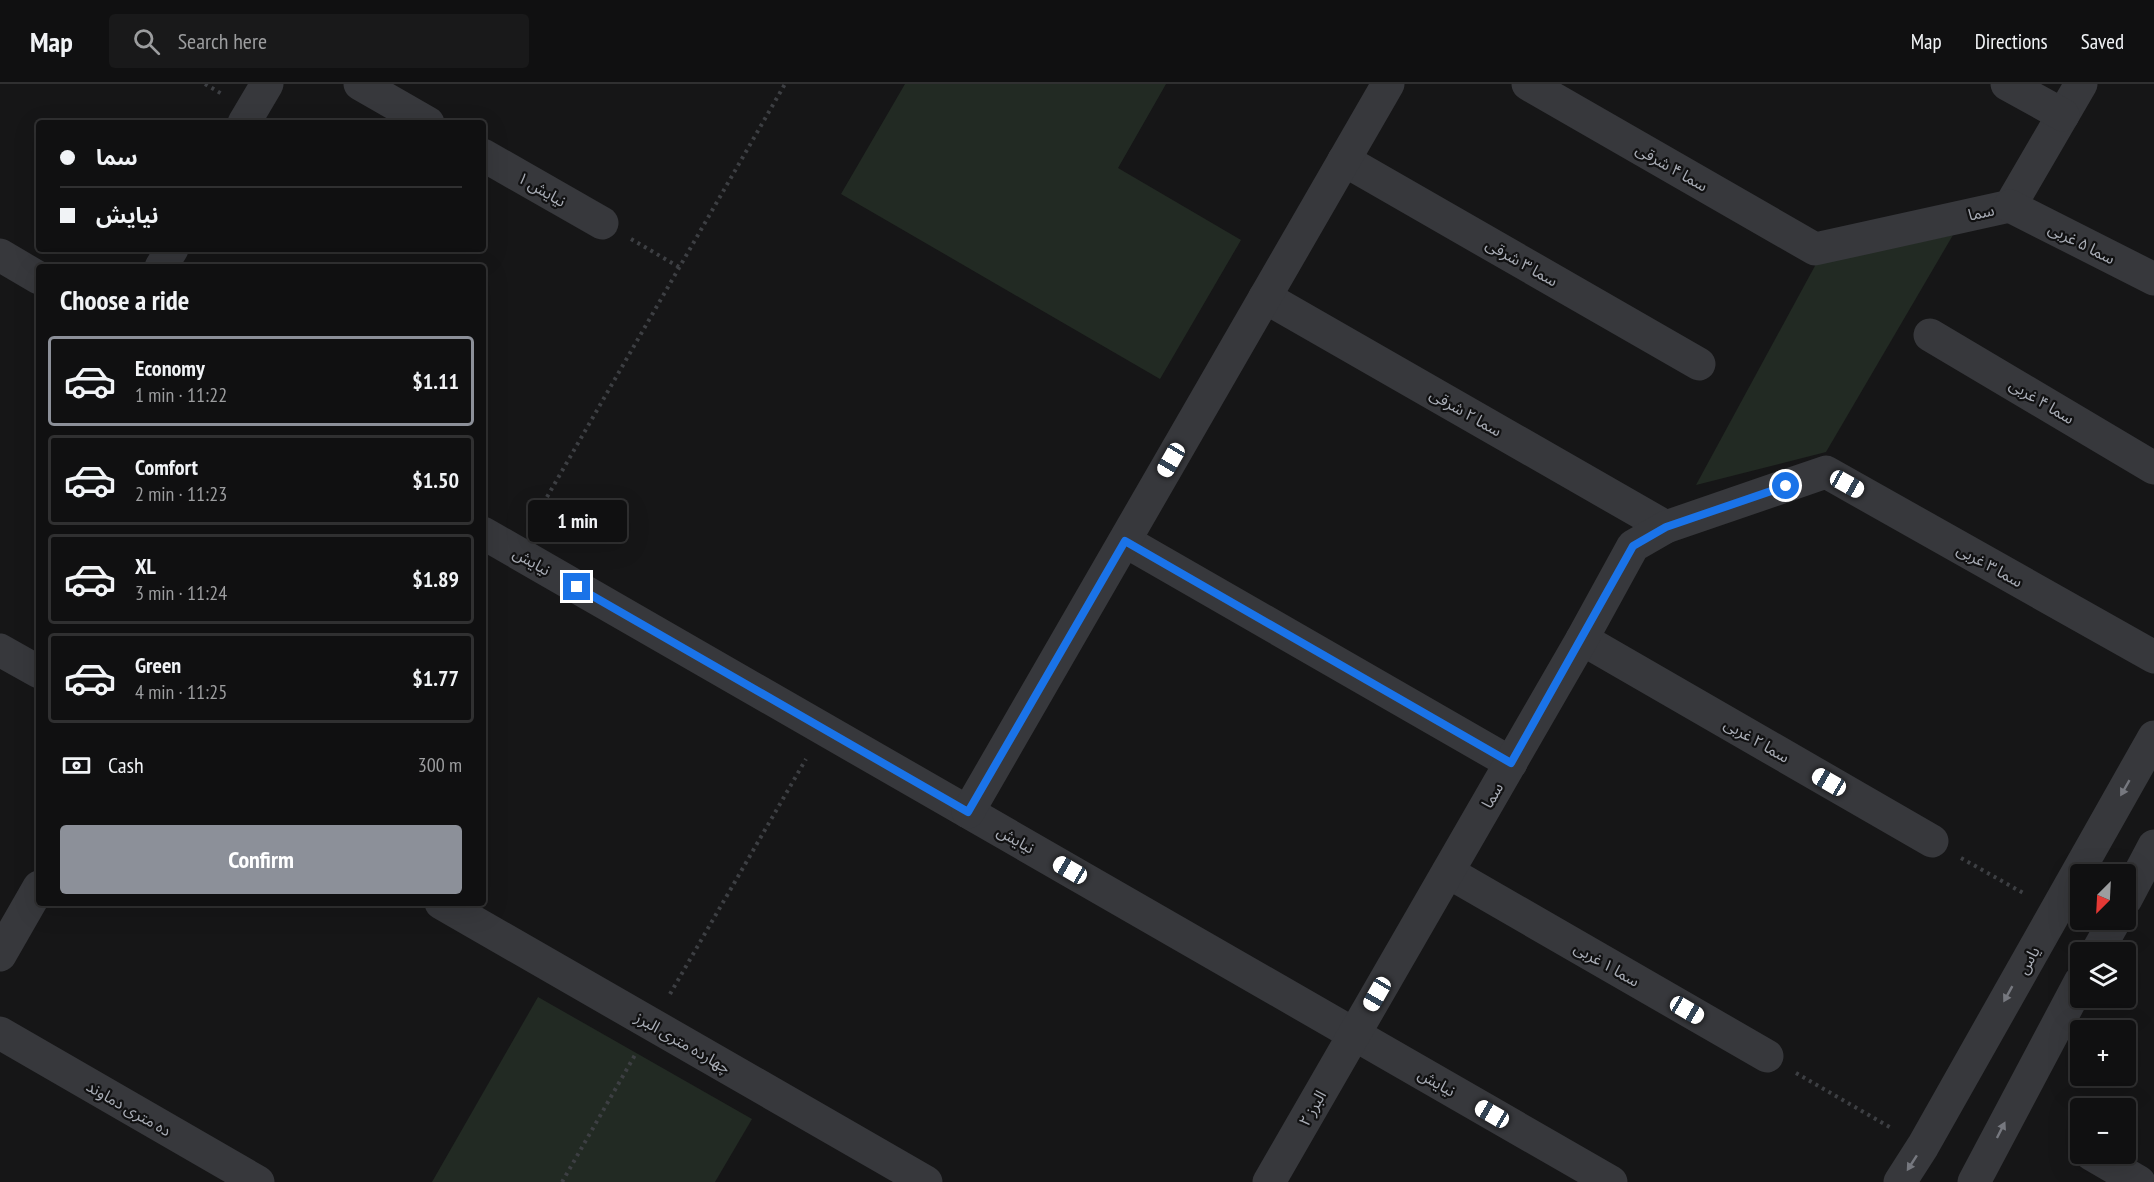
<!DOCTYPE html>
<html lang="en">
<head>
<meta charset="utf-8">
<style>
	body { margin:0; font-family:"PT Sans Narrow","Noto Sans Arabic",sans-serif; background:#19191a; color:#f1f3f6; height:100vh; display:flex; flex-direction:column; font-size:22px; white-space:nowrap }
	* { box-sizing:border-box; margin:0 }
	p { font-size:20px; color:#9c9d9f }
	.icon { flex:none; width:33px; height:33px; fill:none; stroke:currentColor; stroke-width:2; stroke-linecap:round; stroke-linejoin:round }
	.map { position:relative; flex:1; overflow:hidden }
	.details { position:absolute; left:36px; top:180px; width:450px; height:642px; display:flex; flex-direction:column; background:#101011; border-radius:6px; box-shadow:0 6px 24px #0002,0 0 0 2px #303031 }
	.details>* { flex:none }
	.banner { position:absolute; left:36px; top:36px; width:450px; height:132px; border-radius:6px; box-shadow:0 6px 24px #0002,0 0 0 2px #303031; display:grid; align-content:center; height:132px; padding:0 24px; background:#101011 }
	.needle { width:39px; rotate:204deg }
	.fabs { position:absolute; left:2070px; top:780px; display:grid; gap:12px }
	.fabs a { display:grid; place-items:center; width:66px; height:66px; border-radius:6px; background:#101011; box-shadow:0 6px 24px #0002,0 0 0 2px #303031; font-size:30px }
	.end { position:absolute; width:27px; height:27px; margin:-14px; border:8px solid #1a73e8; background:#fff; box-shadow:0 0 0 3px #fff }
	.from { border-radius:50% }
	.bubble { position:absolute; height:42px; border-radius:6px; background:#101011; box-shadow:0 6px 24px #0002,0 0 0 2px #303031; font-size:20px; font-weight:800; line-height:42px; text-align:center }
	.car { position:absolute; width:18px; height:36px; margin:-18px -9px; border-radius:8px; box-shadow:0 0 4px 2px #0007; background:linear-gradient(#fff 24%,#345 0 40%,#fff 0 76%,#345 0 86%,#fff 0) }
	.banner b { display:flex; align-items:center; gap:21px; height:57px; font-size:22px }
	.banner b+b { border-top:2px solid #303031 }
	.banner i { width:15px; height:15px; background:#f1f3f6 }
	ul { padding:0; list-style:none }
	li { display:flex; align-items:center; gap:18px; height:90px; margin:0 12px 9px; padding:0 12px; border:3px solid #303031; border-radius:6px }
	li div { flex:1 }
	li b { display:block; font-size:22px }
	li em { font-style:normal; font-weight:800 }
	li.current { border-color:#8c9099 }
	li>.icon { width:54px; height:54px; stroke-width:1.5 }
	h2 { padding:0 24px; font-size:27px; line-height:72px }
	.pay { display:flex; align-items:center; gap:15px; height:66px; padding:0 24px; font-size:22px }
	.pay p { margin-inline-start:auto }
	.button { display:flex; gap:12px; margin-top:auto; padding:12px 24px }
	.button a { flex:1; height:69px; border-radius:6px; background:#8c9099; color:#fff; font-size:24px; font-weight:800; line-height:69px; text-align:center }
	header { display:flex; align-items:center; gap:36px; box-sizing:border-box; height:84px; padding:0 30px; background:#101011; border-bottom:2px solid #303031 }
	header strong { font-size:28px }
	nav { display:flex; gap:33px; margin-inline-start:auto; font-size:21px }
	.search { width:420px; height:54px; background:#19191a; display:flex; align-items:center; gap:15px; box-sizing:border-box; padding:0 21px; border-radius:6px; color:#9c9d9f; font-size:22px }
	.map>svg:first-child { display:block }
</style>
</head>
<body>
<header>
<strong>Map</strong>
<div class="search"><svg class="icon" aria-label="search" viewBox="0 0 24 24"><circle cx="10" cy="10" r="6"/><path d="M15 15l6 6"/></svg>Search here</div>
<nav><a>Map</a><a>Directions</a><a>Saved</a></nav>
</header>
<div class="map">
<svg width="2154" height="1098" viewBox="0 0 2154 1098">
	<rect width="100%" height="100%" fill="#161617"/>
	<g fill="#222a23">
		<path d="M 905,0 L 1166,0 L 1118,84 L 1241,156 L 1160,295 L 841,110 Z"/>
		<path d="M 1953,151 L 1826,368 L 1696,401 L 1816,180 Z"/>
		<path d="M 538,913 L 752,1035 L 715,1098 L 432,1098 Z"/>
	</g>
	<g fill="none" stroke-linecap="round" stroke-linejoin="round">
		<g stroke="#3d3f43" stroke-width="4" stroke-dasharray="3 4.5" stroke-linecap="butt">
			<path d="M 205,0 L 222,10"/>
			<path d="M 631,155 L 679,183"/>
			<path d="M 532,439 L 785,0"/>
			<path d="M 1961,774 L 2025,810"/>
			<path d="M 670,910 L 806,675"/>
			<path d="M 1796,989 L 1893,1045"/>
			<path d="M 562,1098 L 635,971"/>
		</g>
		<g stroke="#37383c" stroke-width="33">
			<path d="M 360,0 L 428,39"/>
			<path d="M 1528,0 L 1815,165 L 2010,122 L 2081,0"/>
			<path d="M 2007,0 L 2063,31"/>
			<path d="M 244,39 L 267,0"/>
			<path d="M 483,71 L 602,139"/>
			<path d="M 1344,76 L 1699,280"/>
			<path d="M 2010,122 L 2154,195"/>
			<path d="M 0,171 L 39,194"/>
			<path d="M 161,183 L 172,165"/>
			<path d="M 1265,213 L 1666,443"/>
			<path d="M 1930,251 L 2154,384"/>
			<path d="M 483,449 L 1611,1098"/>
			<path d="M 1125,457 L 1511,679"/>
			<path d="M 1582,555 L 1932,757"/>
			<path d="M 0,566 L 39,588"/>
			<path d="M 968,728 L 1388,0"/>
			<path d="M 1448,788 L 1767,972"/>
			<path d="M 2126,815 L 2154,762"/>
			<path d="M 441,819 L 926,1098"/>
			<path d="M 2097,868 L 2115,836"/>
			<path d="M 0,871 L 39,803"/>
			<path d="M 0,949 L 258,1098"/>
			<path d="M 2091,1070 L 2139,1098"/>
			<path d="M 1269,1098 L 1582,555 L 1633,462 L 1666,443 L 1826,388 L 2154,573"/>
			<path d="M 1900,1098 L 1923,1062 L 2154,653"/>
			<path d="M 1974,1098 L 2080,898"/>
		</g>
	</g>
	<defs><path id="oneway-solid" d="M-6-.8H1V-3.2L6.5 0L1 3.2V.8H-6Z" transform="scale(1.5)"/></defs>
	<g fill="#76787f">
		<use href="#oneway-solid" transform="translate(2125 704) rotate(120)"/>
		<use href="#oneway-solid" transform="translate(2008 910) rotate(119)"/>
		<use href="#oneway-solid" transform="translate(2001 1046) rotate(-63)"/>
		<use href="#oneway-solid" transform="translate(1912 1079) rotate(123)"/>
	</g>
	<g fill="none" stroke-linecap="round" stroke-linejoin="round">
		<path stroke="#1a73e8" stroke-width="8" d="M 577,503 L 968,728 L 1125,457 L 1511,679 L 1633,462 L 1666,443 L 1786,402"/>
	</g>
	<g text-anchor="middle" stroke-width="4.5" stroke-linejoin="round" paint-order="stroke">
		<g font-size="16" fill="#a9adb6" stroke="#111112">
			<text transform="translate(1672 83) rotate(30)" y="6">سما ۴ شرقی</text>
			<text transform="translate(542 105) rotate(30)" y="6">نیایش ۱</text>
			<text transform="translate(1981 128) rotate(-13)" y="6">سما</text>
			<text transform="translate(2082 159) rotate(27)" y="6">سما ۵ غربی</text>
			<text transform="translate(1522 178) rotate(30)" y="6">سما ۳ شرقی</text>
			<text transform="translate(2042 317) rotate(31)" y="6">سما ۴ غربی</text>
			<text transform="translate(1466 328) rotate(30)" y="6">سما ۲ شرقی</text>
			<text transform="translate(532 477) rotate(30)" y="6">نیایش</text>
			<text transform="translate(1990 481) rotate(29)" y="6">سما ۳ غربی</text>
			<text transform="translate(1757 656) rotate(30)" y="6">سما ۲ غربی</text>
			<text transform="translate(1492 711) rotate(-60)" y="6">سما</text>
			<text transform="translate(1016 755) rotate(30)" y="6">نیایش</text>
			<text transform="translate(2028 876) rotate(-61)" y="6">یاس</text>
			<text transform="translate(1607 880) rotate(30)" y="6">سما ۱ غربی</text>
			<text transform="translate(683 958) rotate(30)" y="6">چهارده متری البرز</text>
			<text transform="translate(1437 998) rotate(30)" y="6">نیایش</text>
			<text transform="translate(129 1024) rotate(30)" y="6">ده متری دماوند</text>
			<text transform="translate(1312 1024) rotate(-60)" y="6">البرز ۲</text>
		</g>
	</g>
</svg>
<div class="fabs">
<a><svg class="needle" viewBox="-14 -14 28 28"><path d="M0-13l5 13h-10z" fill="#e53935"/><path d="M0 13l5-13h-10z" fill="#9c9d9f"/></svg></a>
<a><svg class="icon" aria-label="layers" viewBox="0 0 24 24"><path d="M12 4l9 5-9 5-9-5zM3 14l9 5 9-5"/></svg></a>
<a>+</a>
<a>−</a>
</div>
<i class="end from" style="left:1786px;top:402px"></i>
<i class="end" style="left:577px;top:503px"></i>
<div class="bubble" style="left:528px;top:416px;width:99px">1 min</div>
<i class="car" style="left:1171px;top:376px;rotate:210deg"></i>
<i class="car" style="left:1847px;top:400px;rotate:119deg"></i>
<i class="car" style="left:1829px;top:698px;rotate:300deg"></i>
<i class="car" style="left:1070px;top:786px;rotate:300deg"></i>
<i class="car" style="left:1377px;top:910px;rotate:210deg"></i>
<i class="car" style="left:1687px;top:926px;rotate:120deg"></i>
<i class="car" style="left:1492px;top:1030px;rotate:300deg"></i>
<div class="banner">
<b><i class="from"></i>سما</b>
<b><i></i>نیایش</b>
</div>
<section class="details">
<h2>Choose a ride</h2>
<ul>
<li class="current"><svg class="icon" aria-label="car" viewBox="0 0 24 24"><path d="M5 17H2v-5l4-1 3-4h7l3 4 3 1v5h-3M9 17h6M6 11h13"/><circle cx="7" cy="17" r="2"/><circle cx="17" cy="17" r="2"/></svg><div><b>Economy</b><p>1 min · 11:22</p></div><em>$1.11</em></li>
<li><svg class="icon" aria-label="car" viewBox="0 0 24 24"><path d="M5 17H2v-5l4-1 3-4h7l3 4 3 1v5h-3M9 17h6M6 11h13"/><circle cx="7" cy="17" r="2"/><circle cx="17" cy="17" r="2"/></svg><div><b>Comfort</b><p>2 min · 11:23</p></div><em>$1.50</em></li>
<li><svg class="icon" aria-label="car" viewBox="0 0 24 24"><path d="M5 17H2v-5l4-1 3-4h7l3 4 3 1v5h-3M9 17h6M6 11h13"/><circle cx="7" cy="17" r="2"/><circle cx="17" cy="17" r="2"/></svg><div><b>XL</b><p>3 min · 11:24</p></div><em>$1.89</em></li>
<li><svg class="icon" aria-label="car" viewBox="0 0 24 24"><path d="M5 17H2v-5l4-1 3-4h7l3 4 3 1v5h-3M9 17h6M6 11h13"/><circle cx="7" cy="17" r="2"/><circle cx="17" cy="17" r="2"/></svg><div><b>Green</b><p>4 min · 11:25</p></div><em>$1.77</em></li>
</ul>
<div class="pay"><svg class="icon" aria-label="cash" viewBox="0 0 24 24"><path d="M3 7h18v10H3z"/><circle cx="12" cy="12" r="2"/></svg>Cash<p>300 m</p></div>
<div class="button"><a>Confirm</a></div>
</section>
</div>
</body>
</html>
